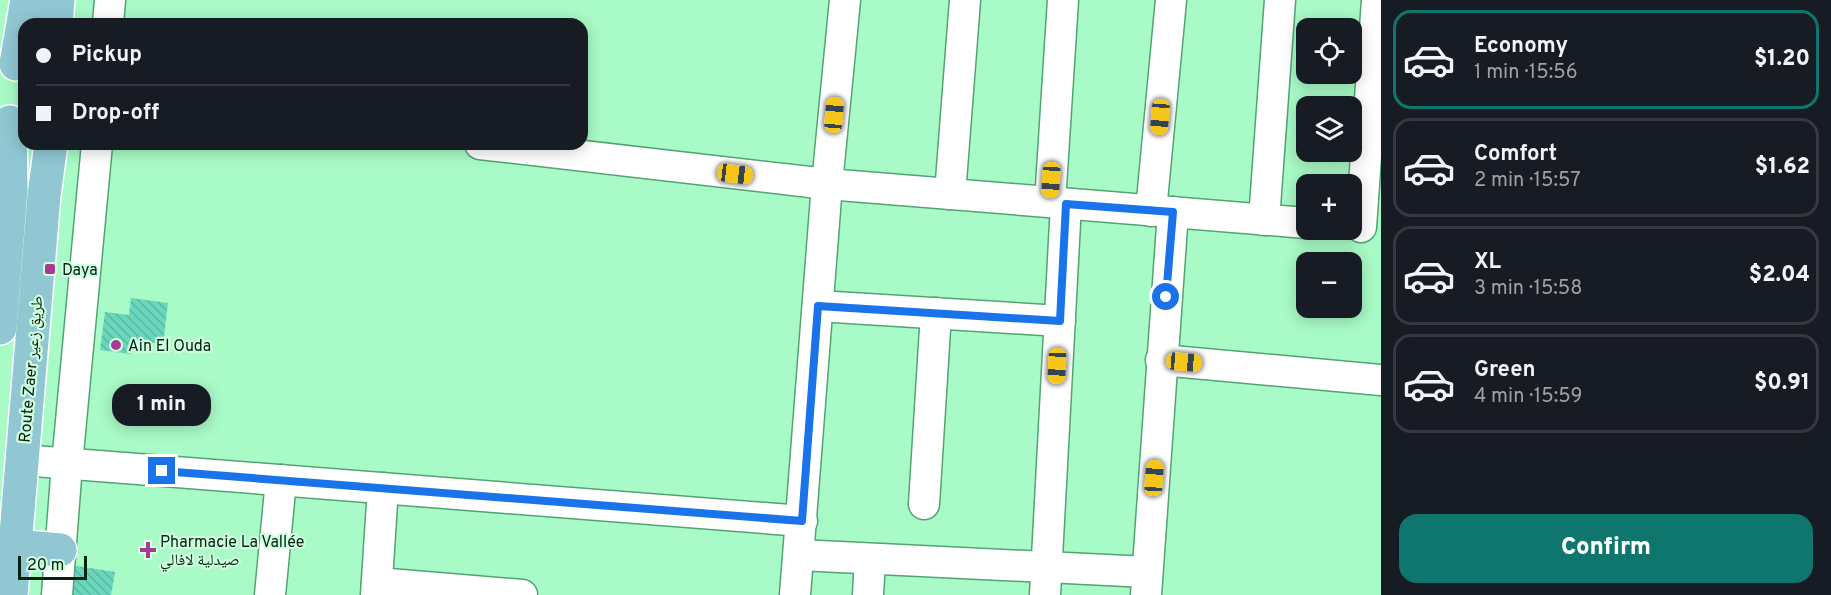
<!DOCTYPE html>
<html lang="en">
<head>
<meta charset="utf-8">
<style>
	body { margin:0; font-family:Overpass,"Noto Naskh Arabic",sans-serif; background:#242831; color:#f1f3f6; height:100vh; display:flex; flex-direction:column; font-size:22px; white-space:nowrap }
	* { box-sizing:border-box; margin:0 }
	p { font-size:20px; color:#9ea1a6 }
	.icon { flex:none; width:33px; height:33px; fill:none; stroke:currentColor; stroke-width:2; stroke-linecap:round; stroke-linejoin:round }
	.map { position:relative; flex:1; overflow:hidden }
	.panel { display:flex; flex-direction:column; background:#171b24; width:450px }
	.panel>* { flex:none }
	.hud { position:absolute; left:18px; top:18px; width:570px; height:132px; border-radius:18px; box-shadow:0 3px 15px #0003; display:grid; align-content:center; height:132px; padding:0 18px; background:#171b24 }
	.tools { position:absolute; left:1296px; top:18px; display:grid; gap:12px }
	.tools a { display:grid; place-items:center; width:66px; height:66px; border-radius:12px; background:#171b24; box-shadow:0 3px 15px #0003; font-size:30px }
	.scale { position:absolute; left:18px; bottom:15px; width:69px; box-sizing:border-box; padding-left:6px; border:3px solid #002210; border-top:0; font-size:16px; line-height:21px; white-space:nowrap; color:#002210; -webkit-text-stroke:4px #cfffdf; paint-order:stroke }
	.end { position:absolute; width:27px; height:27px; margin:-14px; border:8px solid #1a73e8; background:#fff; box-shadow:0 0 0 3px #fff }
	.from { border-radius:50% }
	.bubble { position:absolute; height:42px; border-radius:18px; background:#171b24; box-shadow:0 3px 15px #0003; font-size:20px; font-weight:800; line-height:42px; text-align:center }
	.car { position:absolute; width:18px; height:36px; margin:-18px -9px; border-radius:8px; box-shadow:0 0 4px 2px #0007; background:linear-gradient(#f5c518 24%,#345 0 40%,#f5c518 0 76%,#345 0 86%,#f5c518 0) }
	.hud b { display:flex; align-items:center; gap:21px; height:57px; font-size:22px }
	.hud b+b { border-top:2px solid #363941 }
	.hud i { width:15px; height:15px; background:#f1f3f6 }
	ul { padding:10px 0 0; list-style:none }
	li { display:flex; align-items:center; gap:18px; height:99px; margin:0 12px 9px; padding:0 6px; border:3px solid #363941; border-radius:18px }
	li div { flex:1 }
	li b { display:block; font-size:22px }
	li em { font-style:normal; font-weight:800 }
	li.selected { border-color:#0f766e }
	li>.icon { width:54px; height:54px; stroke-width:1.5 }
	.button { display:flex; gap:12px; margin-top:auto; padding:12px 18px }
	.button a { flex:1; height:69px; border-radius:18px; background:#0f766e; color:#fff; font-size:24px; font-weight:800; line-height:69px; text-align:center }
	main { display:flex; flex:1; min-height:0 }
	.map>svg:first-child { display:block }
</style>
</head>
<body>
<main>
<div class="map">
<svg width="1381" height="595" viewBox="0 0 1381 595">
	<defs>
		<pattern id="building-back-hatch" width="6" height="6" patternUnits="userSpaceOnUse" patternTransform="scale(1.5)"><rect width="6" height="6" fill="#6ad6bc"/><path d="M-1 5l2 2M0 0l6 6M5-1l2 2" fill="none" stroke="#5ab7a1"/></pattern>
	</defs>
	<rect width="100%" height="100%" fill="#a8fac6"/>
	<g fill="url(#building-back-hatch)">
		<path d="M 131,298 L 168,303 L 163,344 L 132,340 L 131,354 L 100,350 L 105,312 L 129,315 Z"/>
		<path d="M 64,564 L 115,572 L 111,595 L 60,595 Z"/>
	</g>
	<g fill="none" stroke-linecap="round" stroke-linejoin="round">
		<g stroke="#53a374" stroke-width="33">
			<g id="minor">
				<path d="M 108,24 L 110,0"/>
				<path d="M 480,144 L 827,184 L 1306,223"/>
				<path d="M 950,194 L 965,0"/>
				<path d="M 1050,202 L 1063,0"/>
				<path d="M 1151,211 L 1171,0"/>
				<path d="M 1264,220 L 1280,0"/>
				<path d="M 1361,227 L 1377,0"/>
				<path d="M 818,306 L 1060,321"/>
				<path d="M 1161,360 L 1381,380"/>
				<path d="M 22,460 L 802,521"/>
				<path d="M 924,504 L 936,313"/>
				<path d="M 799,555 L 1147,572"/>
				<path d="M 377,583 L 522,595"/>
				<path d="M 57,595 L 67,464 L 97,144"/>
				<path d="M 270,595 L 281,480"/>
				<path d="M 376,595 L 383,488"/>
				<path d="M 795,595 L 827,184 L 845,0"/>
				<path d="M 868,595 L 870,559"/>
				<path d="M 1045,595 L 1066,204"/>
				<path d="M 1146,595 L 1173,212"/>
			</g>
		</g>
		<g stroke="#fff" stroke-width="36">
			<g id="major">
				<path d="M 56,24 L 58,0"/>
				<path d="M 16,64 L 27,0"/>
				<path d="M 0,328 L 11,190 L 10,122"/>
				<path d="M 15,546 L 60,550"/>
				<path d="M 11,595 L 44,195 L 51,144"/>
			</g>
		</g>
		<use href="#minor" stroke="#fff" stroke-width="30"/>
		<use href="#major" stroke="#90c7d3" stroke-width="33"/>
	</g>
	<g fill="none" stroke-linecap="round" stroke-linejoin="round">
		<path stroke="#1a73e8" stroke-width="8" d="M 162,471 L 802,521 L 818,306 L 1060,321 L 1066,204 L 1173,212 L 1166,297"/>
	</g>
	<g fill="#a93995" stroke="#cfffdf" stroke-width="2">
		<rect x="44" y="263" width="12" height="12" rx="3"/>
		<circle cx="116" cy="345" r="6"/>
		<path d="M145 541h6v6h6v6h-6v6h-6v-6h-6v-6h6z"/>
	</g>
	<g text-anchor="middle" stroke-width="4.5" stroke-linejoin="round" paint-order="stroke">
		<g font-size="16" fill="#002210" stroke="#cfffdf" text-anchor="start">
			<text x="62" y="275">Daya</text>
			<text x="128" y="351">Ain El Ouda</text>
			<text x="160" y="547">Pharmacie La Vallée<tspan x="160" dy="18">صيدلية لافالي</tspan></text>
		</g>
		<g font-size="16" fill="#002210" stroke="#cfffdf">
			<text transform="translate(30 369) rotate(-85)" y="6">Route Zaer طريق زعير</text>
		</g>
	</g>
</svg>
<div class="tools">
<a><svg class="icon" aria-label="locate" viewBox="0 0 24 24"><circle cx="12" cy="12" r="6"/><path d="M12 2v4M12 18v4M2 12h4M18 12h4"/></svg></a>
<a><svg class="icon" aria-label="layers" viewBox="0 0 24 24"><path d="M12 4l9 5-9 5-9-5zM3 14l9 5 9-5"/></svg></a>
<a>+</a>
<a>−</a>
</div>
<div class="scale">20 m</div>
<i class="end from" style="left:1166px;top:297px"></i>
<i class="end" style="left:162px;top:471px"></i>
<div class="bubble" style="left:112px;top:384px;width:99px">1 min</div>
<i class="car" style="left:834px;top:115px;rotate:5deg"></i>
<i class="car" style="left:1160px;top:117px;rotate:185deg"></i>
<i class="car" style="left:735px;top:174px;rotate:97deg"></i>
<i class="car" style="left:1051px;top:180px;rotate:184deg"></i>
<i class="car" style="left:1184px;top:362px;rotate:95deg"></i>
<i class="car" style="left:1057px;top:366px;rotate:183deg"></i>
<i class="car" style="left:1154px;top:478px;rotate:4deg"></i>
<div class="hud">
<b><i class="from"></i>Pickup</b>
<b><i></i>Drop-off</b>
</div>
</div>
<section class="panel">
<ul>
<li class="selected"><svg class="icon" aria-label="car" viewBox="0 0 24 24"><path d="M5 17H2v-5l4-1 3-4h7l3 4 3 1v5h-3M9 17h6M6 11h13"/><circle cx="7" cy="17" r="2"/><circle cx="17" cy="17" r="2"/></svg><div><b>Economy</b><p>1 min · 15:56</p></div><em>$1.20</em></li>
<li><svg class="icon" aria-label="car" viewBox="0 0 24 24"><path d="M5 17H2v-5l4-1 3-4h7l3 4 3 1v5h-3M9 17h6M6 11h13"/><circle cx="7" cy="17" r="2"/><circle cx="17" cy="17" r="2"/></svg><div><b>Comfort</b><p>2 min · 15:57</p></div><em>$1.62</em></li>
<li><svg class="icon" aria-label="car" viewBox="0 0 24 24"><path d="M5 17H2v-5l4-1 3-4h7l3 4 3 1v5h-3M9 17h6M6 11h13"/><circle cx="7" cy="17" r="2"/><circle cx="17" cy="17" r="2"/></svg><div><b>XL</b><p>3 min · 15:58</p></div><em>$2.04</em></li>
<li><svg class="icon" aria-label="car" viewBox="0 0 24 24"><path d="M5 17H2v-5l4-1 3-4h7l3 4 3 1v5h-3M9 17h6M6 11h13"/><circle cx="7" cy="17" r="2"/><circle cx="17" cy="17" r="2"/></svg><div><b>Green</b><p>4 min · 15:59</p></div><em>$0.91</em></li>
</ul>
<div class="button"><a>Confirm</a></div>
</section>
</main>
</body>
</html>
